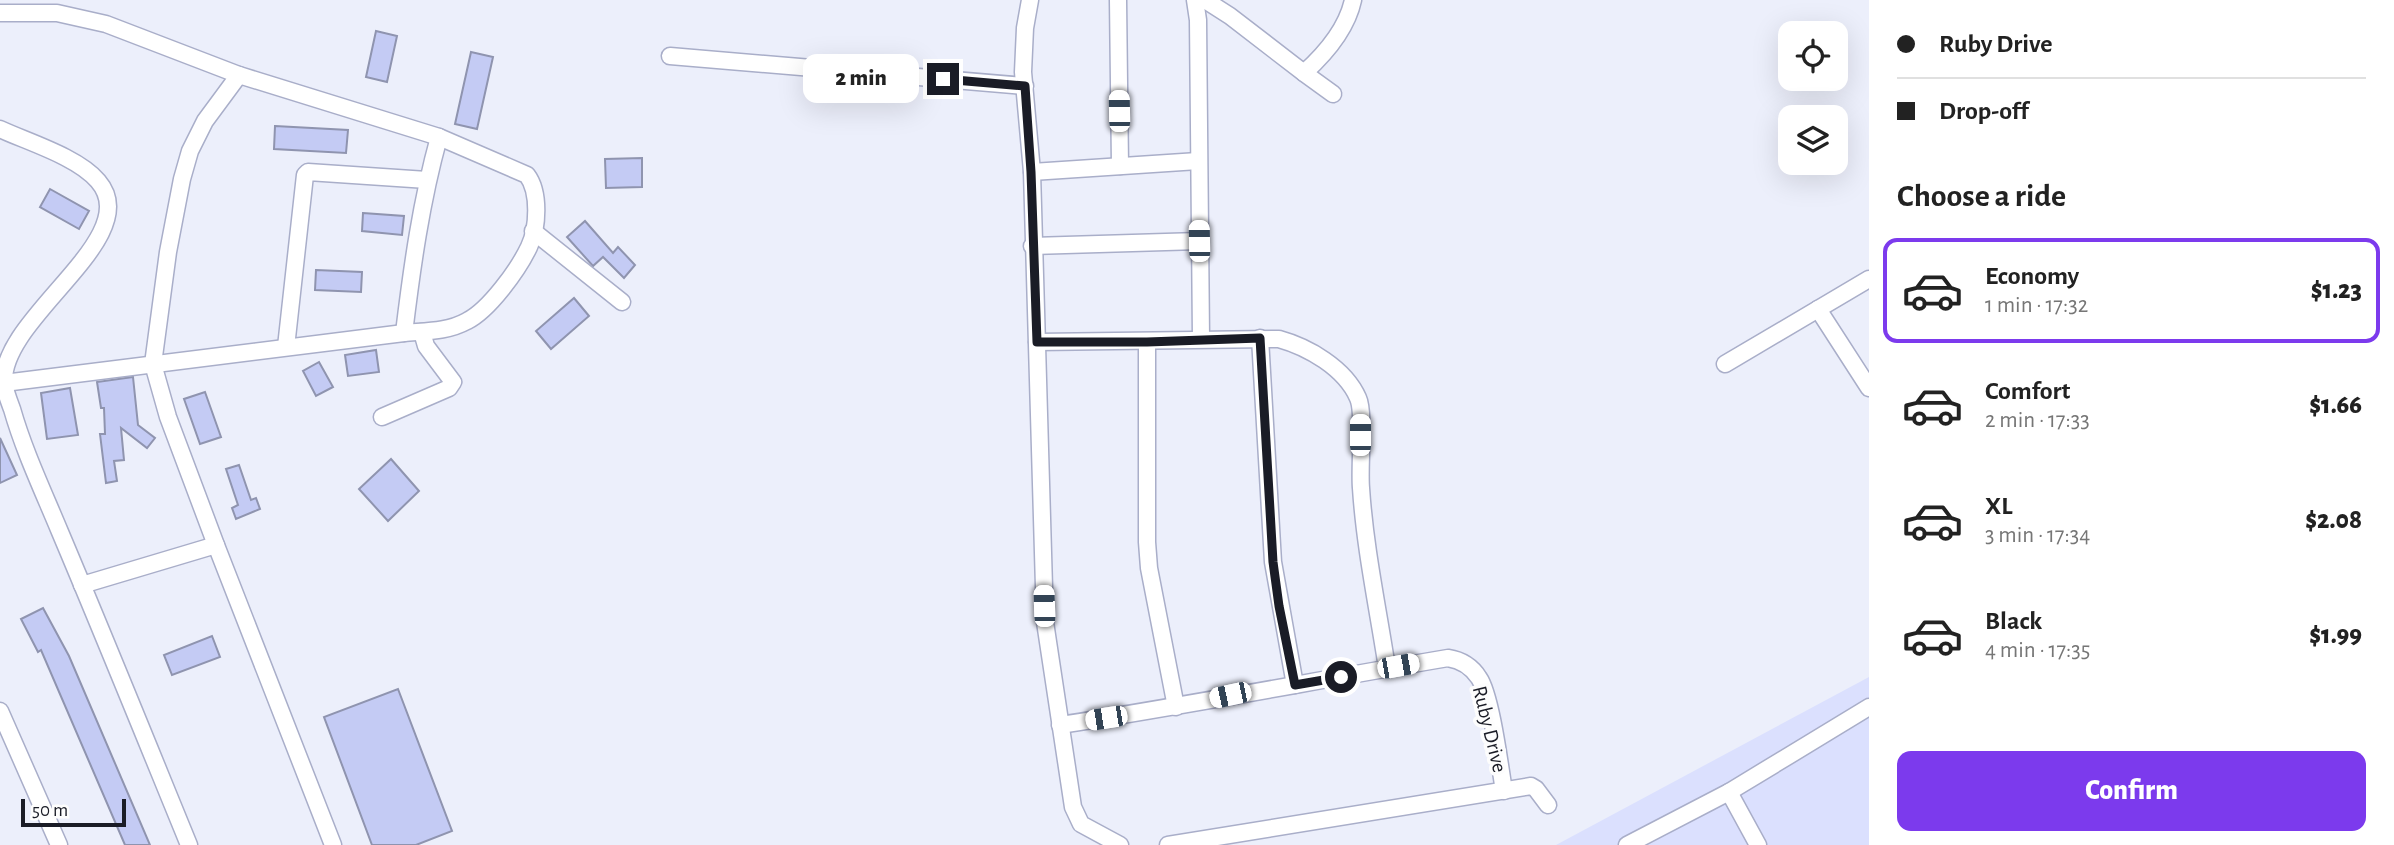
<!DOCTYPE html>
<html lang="en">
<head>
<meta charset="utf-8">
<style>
	body { margin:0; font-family:"Alegreya Sans",sans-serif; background:#f2f2f2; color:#222; height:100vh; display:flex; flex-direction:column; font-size:26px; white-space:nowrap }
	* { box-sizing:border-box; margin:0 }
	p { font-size:23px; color:#767676 }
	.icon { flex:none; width:38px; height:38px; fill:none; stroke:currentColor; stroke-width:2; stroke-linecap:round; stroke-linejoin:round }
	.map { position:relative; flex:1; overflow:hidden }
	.side { display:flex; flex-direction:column; background:#fff; width:525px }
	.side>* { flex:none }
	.banner { display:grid; align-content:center; height:154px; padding:0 28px; background:#fff }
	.tools { position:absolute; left:1778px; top:21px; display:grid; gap:14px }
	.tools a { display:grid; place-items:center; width:70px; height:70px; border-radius:14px; background:#fff; box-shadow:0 7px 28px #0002; font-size:35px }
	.scale { position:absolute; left:21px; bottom:18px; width:105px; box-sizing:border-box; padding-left:7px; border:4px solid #1a1c26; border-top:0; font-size:19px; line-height:24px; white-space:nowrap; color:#1a1c26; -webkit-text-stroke:5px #fdfdfd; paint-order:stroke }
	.end { position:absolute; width:32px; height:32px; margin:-16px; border:9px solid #1a1c26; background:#fff; box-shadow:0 0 0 4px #fff }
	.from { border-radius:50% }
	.bubble { position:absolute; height:49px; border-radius:14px; background:#fff; box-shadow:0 7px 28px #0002; font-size:23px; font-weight:800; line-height:49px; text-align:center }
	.car { position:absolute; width:21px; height:42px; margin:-21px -10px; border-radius:9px; box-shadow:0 0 5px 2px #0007; background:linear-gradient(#fff 24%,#345 0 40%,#fff 0 76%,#345 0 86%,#fff 0) }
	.banner b { display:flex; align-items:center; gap:24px; height:66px; font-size:26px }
	.banner b+b { border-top:2px solid #e0e0e0 }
	.banner i { width:18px; height:18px; background:#222 }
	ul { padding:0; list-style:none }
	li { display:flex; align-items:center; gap:21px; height:105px; margin:0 14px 10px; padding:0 14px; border:4px solid transparent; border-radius:14px }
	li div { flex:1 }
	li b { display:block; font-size:26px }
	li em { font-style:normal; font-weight:800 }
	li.on { border-color:#7c3aed }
	li>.icon { width:63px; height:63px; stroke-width:1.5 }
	h2 { padding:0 28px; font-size:32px; line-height:84px }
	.button { display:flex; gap:14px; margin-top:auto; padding:14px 28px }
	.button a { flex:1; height:80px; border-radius:14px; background:#7c3aed; color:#fff; font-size:28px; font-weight:800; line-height:80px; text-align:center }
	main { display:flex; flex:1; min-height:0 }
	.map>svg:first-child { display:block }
</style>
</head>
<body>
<main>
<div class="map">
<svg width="1869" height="845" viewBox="0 0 1869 845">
	<rect width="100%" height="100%" fill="#eceffb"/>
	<path fill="#dbe0fe" d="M 1869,677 L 1869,845 L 1556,845 Z"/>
	<g fill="#c4cbf4" stroke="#8f94af" stroke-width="2">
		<path d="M 376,31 L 397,36 L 387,82 L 366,77 Z"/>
		<path d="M 471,52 L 493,57 L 477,129 L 455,124 Z"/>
		<path d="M 275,126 L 348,130 L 346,153 L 274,149 Z"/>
		<path d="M 642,158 L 642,187 L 606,188 L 605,159 Z"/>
		<path d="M 50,189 L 89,211 L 79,229 L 40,207 Z"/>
		<path d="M 363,213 L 404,216 L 402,235 L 362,231 Z"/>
		<path d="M 585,221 L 613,253 L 618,247 L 635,265 L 624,278 L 603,257 L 593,266 L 567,237 Z"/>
		<path d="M 316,270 L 362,272 L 361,292 L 315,290 Z"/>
		<path d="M 574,298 L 589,316 L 551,349 L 536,331 Z"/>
		<path d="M 376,350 L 379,372 L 348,376 L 345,355 Z"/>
		<path d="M 319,362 L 333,387 L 316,396 L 303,371 Z"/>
		<path d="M 133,377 L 138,425 L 155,438 L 147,448 L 121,428 L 124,460 L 114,461 L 117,481 L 106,483 L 100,434 L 105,434 L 104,408 L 101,408 L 97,382 Z"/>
		<path d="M 70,388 L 78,435 L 47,439 L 41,393 Z"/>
		<path d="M 205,392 L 221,437 L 200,444 L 184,399 Z"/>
		<path d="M 0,438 L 17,475 L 0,483 Z"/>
		<path d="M 391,459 L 419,491 L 388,521 L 359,489 Z"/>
		<path d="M 239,465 L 251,500 L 256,498 L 260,509 L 236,519 L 232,508 L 238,505 L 226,469 Z"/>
		<path d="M 43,608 L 69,656 L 150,845 L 125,845 L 41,650 L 38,652 L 21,619 Z"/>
		<path d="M 212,636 L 220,657 L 172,675 L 164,655 Z"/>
		<path d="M 398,689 L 452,831 L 416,845 L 372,845 L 324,717 Z"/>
	</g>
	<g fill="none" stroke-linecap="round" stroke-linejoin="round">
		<g stroke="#a9aec9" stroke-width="19">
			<g id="minor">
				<path d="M 1030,0 L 1025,28 L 1023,72 L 1032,172 L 1045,622 L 1073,807 L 1081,824 L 1120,845"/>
				<path d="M 1118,0 L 1120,166"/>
				<path d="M 1195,0 L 1198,20 L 1201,339"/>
				<path d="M 1205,0 L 1230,16 L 1304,73 C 1325,54 1347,28 1353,0"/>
				<path d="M 0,13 L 57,13 L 106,24 L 239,75 L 439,137 L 527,175 C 540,192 538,228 529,247 C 518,270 489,310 467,321 C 447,332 426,331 404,333 L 4,383"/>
				<path d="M 670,56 L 1025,86"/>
				<path d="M 1304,73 L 1333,94"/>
				<path d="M 239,75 L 205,121 L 190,151 L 182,179 L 168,252 L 153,364 L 168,417 L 216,545 L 333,845"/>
				<path d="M 0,129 C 28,142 78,157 98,181 C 147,238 0,317 4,383 C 5,391 9,401 12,409 C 24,451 43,491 60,532 C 104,636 146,740 189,845"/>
				<path d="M 1032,172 L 1198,161"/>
				<path d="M 533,231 L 622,302"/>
				<path d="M 1032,246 L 1199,241"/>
				<path d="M 1818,309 L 1869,388"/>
				<path d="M 404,333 C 412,267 421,202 439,137"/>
				<path d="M 1260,338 L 1273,562 L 1295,685"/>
				<path d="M 1037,342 L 1279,339 C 1308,347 1345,368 1358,398 C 1365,413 1359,467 1361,488 C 1365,549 1378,609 1387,668"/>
				<path d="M 1147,342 L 1147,542 L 1149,568 L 1176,707"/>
				<path d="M 286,347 L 305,175 L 308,172 L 427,180"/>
				<path d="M 1725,364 L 1869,279"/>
				<path d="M 382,417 L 449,388 L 453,382 L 426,346 L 422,332"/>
				<path d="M 82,585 L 216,545"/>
				<path d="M 0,711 L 59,845"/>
				<path d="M 1060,725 C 1190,705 1318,680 1448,658 C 1461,660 1472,667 1479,678 C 1491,695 1500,767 1504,791"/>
				<path d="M 1729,792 L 1758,845"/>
				<path d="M 1168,845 L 1531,786 L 1536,789 L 1548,805"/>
				<path d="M 1627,845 L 1729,792 L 1869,707"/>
			</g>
		</g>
		<use href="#minor" stroke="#fff" stroke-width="16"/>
	</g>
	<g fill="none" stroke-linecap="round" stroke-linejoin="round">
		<path stroke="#1a1c26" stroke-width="9" d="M 943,79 L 1025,86 L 1031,172 L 1037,342 L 1147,342 L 1260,338 L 1273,562 L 1279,606 L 1295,685 L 1341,677"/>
	</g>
	<g text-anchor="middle" stroke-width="7" stroke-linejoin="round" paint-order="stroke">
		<g font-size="21" fill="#1a1c26" stroke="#fdfdfd">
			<text transform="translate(1490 729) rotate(76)" y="7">Ruby Drive</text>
		</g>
	</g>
</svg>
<div class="tools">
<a><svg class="icon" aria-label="locate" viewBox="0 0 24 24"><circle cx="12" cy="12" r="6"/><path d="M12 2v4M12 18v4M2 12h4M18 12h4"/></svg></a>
<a><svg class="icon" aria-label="layers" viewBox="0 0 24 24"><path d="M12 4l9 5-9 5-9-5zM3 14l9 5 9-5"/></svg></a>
</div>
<div class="scale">50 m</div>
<i class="end from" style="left:1341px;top:677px"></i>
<i class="end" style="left:943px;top:79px"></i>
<div class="bubble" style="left:803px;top:54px;width:116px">2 min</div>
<i class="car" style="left:1119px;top:111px;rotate:359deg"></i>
<i class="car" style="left:1199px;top:241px;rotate:359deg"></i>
<i class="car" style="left:1360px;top:435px;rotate:0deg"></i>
<i class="car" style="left:1044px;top:606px;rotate:358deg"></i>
<i class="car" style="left:1398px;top:666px;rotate:80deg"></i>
<i class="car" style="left:1230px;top:695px;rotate:258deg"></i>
<i class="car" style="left:1106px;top:718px;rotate:261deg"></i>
</div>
<section class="side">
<div class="banner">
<b><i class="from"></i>Ruby Drive</b>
<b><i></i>Drop-off</b>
</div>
<h2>Choose a ride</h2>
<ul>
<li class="on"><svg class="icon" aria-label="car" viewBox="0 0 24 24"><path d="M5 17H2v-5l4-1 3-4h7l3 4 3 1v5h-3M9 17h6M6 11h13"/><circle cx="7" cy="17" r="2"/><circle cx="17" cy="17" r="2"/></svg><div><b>Economy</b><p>1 min · 17:32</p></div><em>$1.23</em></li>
<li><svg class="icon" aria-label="car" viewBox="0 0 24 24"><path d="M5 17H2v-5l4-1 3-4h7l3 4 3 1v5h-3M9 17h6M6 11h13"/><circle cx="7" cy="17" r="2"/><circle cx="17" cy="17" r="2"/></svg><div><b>Comfort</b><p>2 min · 17:33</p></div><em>$1.66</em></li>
<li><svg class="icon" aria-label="car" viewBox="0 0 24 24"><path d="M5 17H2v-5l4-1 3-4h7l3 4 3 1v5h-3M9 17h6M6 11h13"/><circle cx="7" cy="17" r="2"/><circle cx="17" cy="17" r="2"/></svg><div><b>XL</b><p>3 min · 17:34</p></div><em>$2.08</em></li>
<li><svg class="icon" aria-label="car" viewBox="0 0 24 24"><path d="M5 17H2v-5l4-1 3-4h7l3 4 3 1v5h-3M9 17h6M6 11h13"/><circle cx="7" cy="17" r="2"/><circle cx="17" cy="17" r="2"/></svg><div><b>Black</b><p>4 min · 17:35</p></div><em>$1.99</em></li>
</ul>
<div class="button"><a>Confirm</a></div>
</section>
</main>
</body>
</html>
